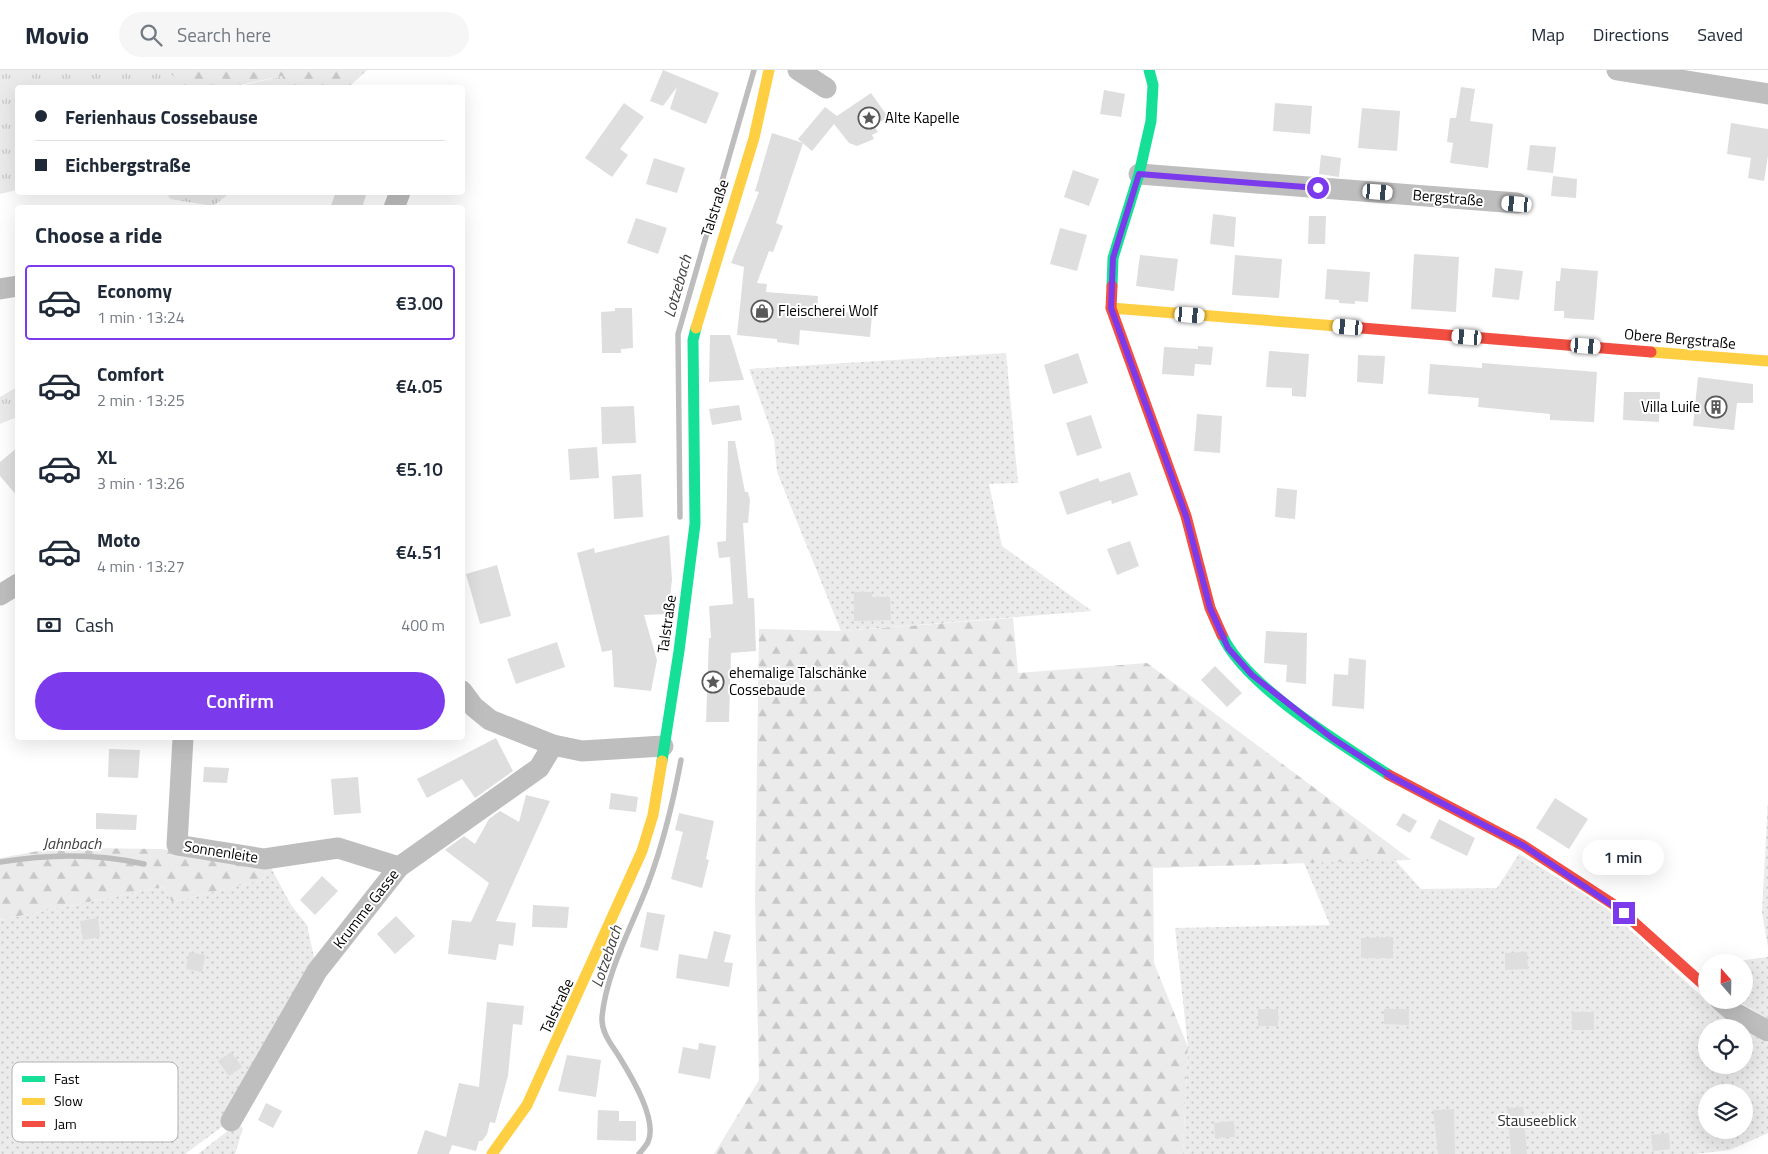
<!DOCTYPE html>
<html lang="en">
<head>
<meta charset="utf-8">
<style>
	body { margin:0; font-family:"Titillium Web",sans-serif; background:#f6f6f7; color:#1f2937; height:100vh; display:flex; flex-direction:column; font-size:19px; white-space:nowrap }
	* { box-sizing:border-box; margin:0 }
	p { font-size:16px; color:#747a83 }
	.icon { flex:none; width:28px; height:28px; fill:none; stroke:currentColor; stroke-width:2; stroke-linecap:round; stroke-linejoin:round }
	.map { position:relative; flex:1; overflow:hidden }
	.details { position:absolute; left:15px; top:135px; width:450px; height:535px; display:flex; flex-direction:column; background:#fff; border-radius:5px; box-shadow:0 5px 20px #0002 }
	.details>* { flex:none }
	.hud { position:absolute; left:15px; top:15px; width:450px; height:110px; border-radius:5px; box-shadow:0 5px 20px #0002; display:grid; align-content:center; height:110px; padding:0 20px; background:#fff }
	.needle { width:32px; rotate:340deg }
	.buttons { position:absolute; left:1698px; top:884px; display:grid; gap:10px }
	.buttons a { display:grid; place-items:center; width:55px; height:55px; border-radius:50%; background:#fff; box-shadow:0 5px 20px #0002; font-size:25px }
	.end { position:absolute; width:22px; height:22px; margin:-11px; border:6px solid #7c3aed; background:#fff; box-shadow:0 0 0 2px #fff }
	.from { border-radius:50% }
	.bubble { position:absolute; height:35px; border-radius:18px; background:#fff; box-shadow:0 5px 20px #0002; font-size:16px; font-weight:600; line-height:35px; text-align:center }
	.car { position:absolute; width:15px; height:30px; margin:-15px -8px; border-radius:6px; box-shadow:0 0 4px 1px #0007; background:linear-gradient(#fff 24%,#345 0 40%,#fff 0 76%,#345 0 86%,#fff 0) }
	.hud b { display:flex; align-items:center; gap:18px; height:48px; font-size:19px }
	.hud b+b { border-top:1px solid #e0e1e3 }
	.hud i { width:12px; height:12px; background:#1f2937 }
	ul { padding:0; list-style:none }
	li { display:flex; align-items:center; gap:15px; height:75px; margin:0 10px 8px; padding:0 10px; border:2px solid transparent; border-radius:5px }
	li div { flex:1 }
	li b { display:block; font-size:19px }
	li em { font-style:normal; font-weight:600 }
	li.active { border-color:#7c3aed }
	li>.icon { width:45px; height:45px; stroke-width:1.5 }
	h2 { padding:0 20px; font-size:22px; line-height:60px }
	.pay { display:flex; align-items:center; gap:12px; height:55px; padding:0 20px; font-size:19px }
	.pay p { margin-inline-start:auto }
	.action { display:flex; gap:10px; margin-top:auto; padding:10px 20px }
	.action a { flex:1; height:58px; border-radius:30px; background:#7c3aed; color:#fff; font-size:20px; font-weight:600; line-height:58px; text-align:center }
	header { display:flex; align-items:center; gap:30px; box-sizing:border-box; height:70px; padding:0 25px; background:#fff; border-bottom:1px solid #e0e1e3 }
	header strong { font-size:24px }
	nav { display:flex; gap:28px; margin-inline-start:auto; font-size:18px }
	.search { width:350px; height:45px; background:#f6f6f7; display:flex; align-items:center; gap:12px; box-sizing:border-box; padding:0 18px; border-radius:28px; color:#747a83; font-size:19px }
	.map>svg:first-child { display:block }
</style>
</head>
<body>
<header>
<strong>Movio</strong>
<div class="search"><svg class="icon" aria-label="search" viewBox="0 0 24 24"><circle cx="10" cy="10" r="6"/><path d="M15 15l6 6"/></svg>Search here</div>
<nav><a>Map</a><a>Directions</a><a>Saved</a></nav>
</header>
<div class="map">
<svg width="1768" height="1084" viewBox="0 0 1768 1084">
	<defs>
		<pattern id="grass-tufts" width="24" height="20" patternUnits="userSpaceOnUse" patternTransform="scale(1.25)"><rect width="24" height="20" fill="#ebebeb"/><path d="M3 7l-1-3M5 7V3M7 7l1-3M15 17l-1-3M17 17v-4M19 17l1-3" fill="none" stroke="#c8c8c8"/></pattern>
		<pattern id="forest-firs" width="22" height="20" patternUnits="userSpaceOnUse" patternTransform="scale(1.25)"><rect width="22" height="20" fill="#ebebeb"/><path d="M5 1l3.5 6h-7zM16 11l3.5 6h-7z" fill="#c8c8c8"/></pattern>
		<pattern id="garden-dots" width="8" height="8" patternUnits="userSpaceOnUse" patternTransform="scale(1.25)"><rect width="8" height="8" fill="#ebebeb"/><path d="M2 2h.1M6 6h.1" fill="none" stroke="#c8c8c8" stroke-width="1.8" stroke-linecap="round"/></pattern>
	</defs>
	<rect width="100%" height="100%" fill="#fff"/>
	<g fill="url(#grass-tufts)">
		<path d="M 0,0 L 175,0 L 172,4 L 188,17 L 18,18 L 17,120 L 0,124 Z"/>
		<path d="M 283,6 L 286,17 L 231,18 Z"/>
		<path d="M 167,123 L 167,122 L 230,123 L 213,136 L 170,129 Z"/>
		<path d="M 17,317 L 17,347 L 0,354 L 0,327 Z"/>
	</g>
	<g fill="url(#forest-firs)">
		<path d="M 175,0 L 367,0 L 349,17 L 286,17 L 282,6 L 231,17 L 188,18 L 171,4 Z"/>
		<path d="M 1013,548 L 1018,603 L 1147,593 L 1411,790 L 1153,798 L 1154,893 L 1188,977 L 1183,1084 L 714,1084 L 759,1010 L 755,829 L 759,559 L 841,561 Z"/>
		<path d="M 80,778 L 161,779 L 269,794 L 263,810 L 172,832 L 163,817 L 0,850 L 0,788 L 38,781 Z"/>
	</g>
	<g fill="url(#garden-dots)" fill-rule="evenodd">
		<path d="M 1006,283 L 1018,413 L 989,414 L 1002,476 L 1092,541 L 841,561 L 777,402 L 774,369 L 749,299 Z"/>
		<path d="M 1768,730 L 1768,878 L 1762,842 Z"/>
		<path d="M 1519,784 L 1606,838 L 1721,944 L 1743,957 L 1706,958 L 1706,995 L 1744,995 L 1744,958 L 1768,973 L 1768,1063 L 1730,1080 L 1695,1084 L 1183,1084 L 1188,977 L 1175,858 L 1330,855 L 1304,793 L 1395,790 L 1421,819 L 1497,818 ZM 1706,1022 L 1744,1022 L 1744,1060 L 1706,1060 Z"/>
		<path d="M 269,794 L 291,835 L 307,855 L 317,901 L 231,1051 L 243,1058 L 235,1084 L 198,1084 L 230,1059 L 230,1051 L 185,1084 L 0,1084 L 0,850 L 163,817 L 172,832 L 263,810 Z"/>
		<path d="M 1768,887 L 1768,949 L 1736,930 L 1744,930 L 1744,892 L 1729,892 Z"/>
	</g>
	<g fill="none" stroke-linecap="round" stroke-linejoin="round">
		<g stroke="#bdbdbd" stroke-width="5.5">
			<path d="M 680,447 L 678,264 L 754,0"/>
			<path d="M 0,792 C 48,784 96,783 144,794"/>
			<path d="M 639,1084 C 642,1080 646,1076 648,1072 C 658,1050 631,1006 620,988 C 612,975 601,963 602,947 C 606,903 632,856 648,814 C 663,774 673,733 681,690"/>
		</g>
	</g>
	<g fill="#dedede">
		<path d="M 663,0 L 719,23 L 706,54 L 670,39 L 677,17 L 663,36 L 650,31 Z"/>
		<path d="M 1461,17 L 1475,19 L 1470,51 L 1493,54 L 1488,98 L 1450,93 L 1453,73 L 1447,72 L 1450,48 L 1456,48 Z"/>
		<path d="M 1104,20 L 1125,24 L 1121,47 L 1100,44 Z"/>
		<path d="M 871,23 L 888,47 L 874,56 L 878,62 L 872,65 L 874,69 L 857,76 L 849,73 L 834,54 L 812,81 L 798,69 L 825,37 L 837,46 Z"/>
		<path d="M 624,33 L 644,47 L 620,79 L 628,85 L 612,107 L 585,88 Z"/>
		<path d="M 1275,33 L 1312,36 L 1310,64 L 1273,61 Z"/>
		<path d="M 1362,38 L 1400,41 L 1397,81 L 1358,78 Z"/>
		<path d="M 1731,53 L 1768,59 L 1768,86 L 1764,111 L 1748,108 L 1751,88 L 1727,84 Z"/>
		<path d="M 772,63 L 803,73 L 776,153 L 783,156 L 773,182 L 769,181 L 757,213 L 767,214 L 766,222 L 818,226 L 817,239 L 872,245 L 870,267 L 800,260 L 799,275 L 777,272 L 777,269 L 737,265 L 744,197 L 731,193 L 759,122 L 755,121 Z"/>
		<path d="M 1530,75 L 1556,77 L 1553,103 L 1527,100 Z"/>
		<path d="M 1321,85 L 1341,88 L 1339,107 L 1319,104 Z"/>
		<path d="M 654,88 L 685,98 L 677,123 L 646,114 Z"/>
		<path d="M 1073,100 L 1099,109 L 1089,136 L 1064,127 Z"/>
		<path d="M 1553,106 L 1577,109 L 1576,128 L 1551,126 Z"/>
		<path d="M 336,122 L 367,122 L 362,138 L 330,138 Z"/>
		<path d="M 1213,144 L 1236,147 L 1234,177 L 1210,174 Z"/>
		<path d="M 1309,146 L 1326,146 L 1325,174 L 1308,174 Z"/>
		<path d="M 636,148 L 667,158 L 658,184 L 627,173 Z"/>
		<path d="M 1060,158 L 1087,165 L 1077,201 L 1050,194 Z"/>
		<path d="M 1414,184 L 1459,187 L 1456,242 L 1411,239 Z"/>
		<path d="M 1140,185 L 1178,189 L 1174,221 L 1136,216 Z"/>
		<path d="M 1235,185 L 1282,189 L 1279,228 L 1232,225 Z"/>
		<path d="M 1495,198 L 1523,201 L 1519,230 L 1492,227 Z"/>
		<path d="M 1561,198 L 1598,201 L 1594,250 L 1564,248 L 1564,241 L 1554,241 L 1556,211 L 1560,211 Z"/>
		<path d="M 1327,199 L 1370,202 L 1368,232 L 1355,231 L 1355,234 L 1339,233 L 1339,230 L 1325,229 Z"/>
		<path d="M 615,238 L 632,238 L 633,278 L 621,279 L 621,283 L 602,283 L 601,242 L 615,241 Z"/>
		<path d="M 710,265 L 730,265 L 744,310 L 709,312 Z"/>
		<path d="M 1198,276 L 1213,277 L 1211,295 L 1195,294 L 1194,306 L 1162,304 L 1164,277 L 1198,279 Z"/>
		<path d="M 1269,281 L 1309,284 L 1306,327 L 1292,326 L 1292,318 L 1266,317 Z"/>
		<path d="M 1078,283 L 1088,313 L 1053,324 L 1044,295 Z"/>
		<path d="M 1358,285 L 1385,286 L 1383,314 L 1357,312 Z"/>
		<path d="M 1482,293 L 1597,302 L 1594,352 L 1550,350 L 1550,344 L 1478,337 L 1479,328 L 1428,324 L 1430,294 L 1482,298 Z"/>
		<path d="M 1698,307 L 1753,314 L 1753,333 L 1737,333 L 1734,360 L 1693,356 Z"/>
		<path d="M 1624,322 L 1660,322 L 1659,352 L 1623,350 Z"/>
		<path d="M 739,335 L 742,350 L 712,355 L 709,339 Z"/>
		<path d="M 634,336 L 636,373 L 602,374 L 601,337 Z"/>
		<path d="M 1197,344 L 1222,346 L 1220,383 L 1194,381 Z"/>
		<path d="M 1091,345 L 1102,378 L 1077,386 L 1066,353 Z"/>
		<path d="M 728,371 L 735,371 L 745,422 L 748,422 L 750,430 L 748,453 L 743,453 L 748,528 L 754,528 L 756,581 L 731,583 L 729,652 L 706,652 L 709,568 L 711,568 L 709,536 L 733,534 L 730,487 L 719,488 L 717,472 L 726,471 Z"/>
		<path d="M 18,377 L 18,427 L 0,406 L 0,392 Z"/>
		<path d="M 597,377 L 599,408 L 570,410 L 568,379 Z"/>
		<path d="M 1130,402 L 1138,425 L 1112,434 L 1111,430 L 1067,445 L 1059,422 L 1098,408 L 1100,412 Z"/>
		<path d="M 641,404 L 643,447 L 614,449 L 612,406 Z"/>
		<path d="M 1277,418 L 1297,420 L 1295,449 L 1275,447 Z"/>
		<path d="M 669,465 L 672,510 L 670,526 L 666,526 L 667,544 L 644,545 L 657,590 L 651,621 L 614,617 L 612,580 L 602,582 L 577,483 L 594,478 L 595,483 Z"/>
		<path d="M 1130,471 L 1139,496 L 1117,505 L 1107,479 Z"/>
		<path d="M 497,495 L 511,546 L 480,554 L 466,504 Z"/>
		<path d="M 854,522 L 872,522 L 872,527 L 890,527 L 891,550 L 854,551 Z"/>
		<path d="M 1266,561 L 1307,563 L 1306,614 L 1286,612 L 1287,595 L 1264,593 Z"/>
		<path d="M 557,572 L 565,597 L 516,614 L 507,589 Z"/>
		<path d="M 1349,588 L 1366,590 L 1364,639 L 1332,636 L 1334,604 L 1348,605 Z"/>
		<path d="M 1215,596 L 1242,623 L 1227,637 L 1201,610 Z"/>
		<path d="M 496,668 L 513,701 L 475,728 L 462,709 L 427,728 L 417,709 Z"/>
		<path d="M 109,679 L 140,680 L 138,708 L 108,707 Z"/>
		<path d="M 204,697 L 229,698 L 227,713 L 203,712 Z"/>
		<path d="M 358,707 L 361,743 L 334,745 L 331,709 Z"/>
		<path d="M 611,723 L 638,727 L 636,742 L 609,739 Z"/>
		<path d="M 526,725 L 550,731 L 496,851 L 516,853 L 513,876 L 499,874 L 496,890 L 448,884 L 452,850 L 471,852 L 489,813 L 445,780 L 464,766 L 475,774 L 489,749 L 500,741 L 519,752 Z"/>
		<path d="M 1555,728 L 1588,749 L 1569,779 L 1536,758 Z"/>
		<path d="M 96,743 L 137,745 L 136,760 L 96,759 Z"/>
		<path d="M 679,743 L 714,751 L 706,789 L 709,790 L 702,818 L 671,809 L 683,762 L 675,760 Z"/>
		<path d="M 1403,743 L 1417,751 L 1410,763 L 1396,755 Z"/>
		<path d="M 1439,749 L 1475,768 L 1467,786 L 1430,768 Z"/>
		<path d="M 322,806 L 338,821 L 315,845 L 300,830 Z"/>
		<path d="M 533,835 L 569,837 L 567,858 L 532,857 Z"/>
		<path d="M 647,842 L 665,845 L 658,881 L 640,877 Z"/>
		<path d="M 396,846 L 415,866 L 395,884 L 377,864 Z"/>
		<path d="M 98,848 L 100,867 L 83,870 L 80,851 Z"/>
		<path d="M 714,861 L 731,865 L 724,892 L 733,893 L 729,917 L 676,908 L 679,884 L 707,889 Z"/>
		<path d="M 1393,867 L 1393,888 L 1361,888 L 1361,868 Z"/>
		<path d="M 189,882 L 205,885 L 202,902 L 186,899 Z"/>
		<path d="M 1527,882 L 1528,899 L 1505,900 L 1505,883 Z"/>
		<path d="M 487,932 L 524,936 L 522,955 L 513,954 L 508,1006 L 495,1053 L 490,1052 L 487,1064 L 482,1071 L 479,1071 L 476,1081 L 452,1075 L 449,1084 L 417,1084 L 425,1060 L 446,1067 L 459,1013 L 479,1017 Z"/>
		<rect x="1258" y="939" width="20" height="17"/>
		<path d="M 1384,939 L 1409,939 L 1409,955 L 1384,954 Z"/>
		<rect x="1572" y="942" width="22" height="18"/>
		<path d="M 699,973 L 716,976 L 710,1009 L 678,1003 L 683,977 L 698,980 Z"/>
		<path d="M 231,982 L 242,997 L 229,1006 L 218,991 Z"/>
		<path d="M 567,985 L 601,990 L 596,1027 L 558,1021 Z"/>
		<path d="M 266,1033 L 282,1041 L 273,1058 L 258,1050 Z"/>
		<path d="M 1523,1037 L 1527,1084 L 1511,1084 L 1507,1038 Z"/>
		<path d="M 1454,1039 L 1455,1084 L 1438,1084 L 1433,1040 Z"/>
		<path d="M 598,1040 L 619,1041 L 619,1051 L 636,1051 L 636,1071 L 597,1070 Z"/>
		<path d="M 1234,1051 L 1235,1067 L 1215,1068 L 1214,1053 Z"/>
		<path d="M 1669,1063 L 1670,1079 L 1653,1081 L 1651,1065 Z"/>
	</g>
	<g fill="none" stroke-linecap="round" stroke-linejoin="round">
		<g stroke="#bebebe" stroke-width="21">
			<path d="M 798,0 L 826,18"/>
			<path d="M 1617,0 L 1768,24"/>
			<path d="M 1139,104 L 1517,133"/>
			<path d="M 394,138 L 400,122"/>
			<path d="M 0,219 L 18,216"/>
			<path d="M 0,525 L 18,514"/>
			<path d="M 462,621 L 474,637 L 490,650 L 553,675 L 582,681 L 663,676"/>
			<path d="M 183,668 L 177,775 L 264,789 L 338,778 L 399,797"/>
			<path d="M 1720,930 L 1735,943 L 1768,961"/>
			<path d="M 231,1051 L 317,901 L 399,797 L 539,698 L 553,675"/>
		</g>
		<g stroke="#16e098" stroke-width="11">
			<path d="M 1112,216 L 1113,188 L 1139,104 L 1151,51 L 1153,15 L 1149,0"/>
			<path d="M 1222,565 C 1245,616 1341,674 1389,705"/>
			<path d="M 662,691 L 679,581 L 695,454 L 693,270 L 696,258"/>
		</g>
		<g stroke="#ffcf43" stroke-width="11">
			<path d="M 1111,238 L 1362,258"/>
			<path d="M 696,258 L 754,68 L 769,0"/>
			<path d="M 1651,282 L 1768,291"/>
			<path d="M 492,1084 L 527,1035 L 642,781 L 653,745 L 662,691"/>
		</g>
		<g stroke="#f24e42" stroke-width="11">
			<path d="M 1112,216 L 1111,238 L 1186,446 L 1210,538 L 1222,565"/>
			<path d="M 1362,258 L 1651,282"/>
			<path d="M 1389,705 L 1524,776 L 1616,836 L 1706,917"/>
		</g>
	</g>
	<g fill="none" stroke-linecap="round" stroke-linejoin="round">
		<path stroke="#7c3aed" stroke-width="6" d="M 1318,118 L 1139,104 L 1113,188 L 1111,238 L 1186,446 L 1210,538 L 1228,578 L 1252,605 L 1332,668 L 1392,707 L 1524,776 L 1624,843"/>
	</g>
	<defs>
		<g id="sight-ring" transform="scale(1.125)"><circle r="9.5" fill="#fff" stroke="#595959" stroke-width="1.5"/><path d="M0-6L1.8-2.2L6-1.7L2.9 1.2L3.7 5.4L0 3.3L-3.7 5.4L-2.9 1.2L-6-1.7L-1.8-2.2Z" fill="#595959"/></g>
		<g id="shop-ring" transform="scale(1.125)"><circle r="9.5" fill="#fff" stroke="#595959" stroke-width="1.5"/><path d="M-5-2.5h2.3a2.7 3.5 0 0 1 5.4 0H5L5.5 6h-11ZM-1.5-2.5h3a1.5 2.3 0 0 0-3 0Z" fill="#595959"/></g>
		<g id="building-ring" transform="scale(1.125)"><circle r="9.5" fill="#fff" stroke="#595959" stroke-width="1.5"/><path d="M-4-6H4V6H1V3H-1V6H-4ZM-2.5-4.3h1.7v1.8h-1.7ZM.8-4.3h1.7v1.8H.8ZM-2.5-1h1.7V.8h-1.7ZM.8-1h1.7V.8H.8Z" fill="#595959"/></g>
	</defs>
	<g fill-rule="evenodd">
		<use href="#sight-ring" x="869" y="48"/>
		<use href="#shop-ring" x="762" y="241"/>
		<use href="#building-ring" x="1716" y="337"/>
		<use href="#sight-ring" x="713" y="612"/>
	</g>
	<g text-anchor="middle" stroke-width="4" stroke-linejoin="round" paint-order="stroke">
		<g font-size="15" fill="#000" stroke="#fff" text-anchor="start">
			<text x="885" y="53">Alte Kapelle</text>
			<text x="778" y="246">Fleischerei Wolf</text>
			<text x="1700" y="342" text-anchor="end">Villa Luiſe</text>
			<text x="729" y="608">ehemalige Talschänke<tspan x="729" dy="17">Cossebaude</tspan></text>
		</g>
		<g font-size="15" fill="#000" stroke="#fff">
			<text transform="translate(1448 128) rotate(5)" y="5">Bergstraße</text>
			<text transform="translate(715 138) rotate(-72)" y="5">Talstraße</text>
			<text transform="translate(1680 269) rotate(5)" y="5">Obere Bergstraße</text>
			<text transform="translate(667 554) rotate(-82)" y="5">Talstraße</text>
			<text transform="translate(221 782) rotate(9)" y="5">Sonnenleite</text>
			<text transform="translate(366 839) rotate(-52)" y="5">Krumme Gasse</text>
			<text transform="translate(557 936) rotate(-65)" y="5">Talstraße</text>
		</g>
		<g font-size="15" fill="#313131" stroke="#fff">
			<text x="1537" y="1056">Stauseeblick</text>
		</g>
		<g font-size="16" font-style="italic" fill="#424242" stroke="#fff">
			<text transform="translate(677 216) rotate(-74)" y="6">Lotzebach</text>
			<text x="72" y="779">Jahnbach</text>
			<text transform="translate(606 886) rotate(-71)" y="6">Lotzebach</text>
		</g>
	</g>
	<rect x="12" y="992" width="166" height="80" rx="8" fill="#fff" stroke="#b2b2b2" stroke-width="1"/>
	<rect x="22" y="1006" width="23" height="6" fill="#16e098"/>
	<rect x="22" y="1028" width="23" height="7" fill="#ffcf43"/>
	<rect x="22" y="1051" width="23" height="6" fill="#f24e42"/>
	<g font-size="14" fill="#000">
		<text x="54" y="1014">Fast</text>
		<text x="54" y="1036">Slow</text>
		<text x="54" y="1059">Jam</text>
	</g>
</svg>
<div class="buttons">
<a><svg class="needle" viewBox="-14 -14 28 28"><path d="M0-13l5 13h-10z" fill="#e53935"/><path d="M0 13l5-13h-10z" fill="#747a83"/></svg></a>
<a><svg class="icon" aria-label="locate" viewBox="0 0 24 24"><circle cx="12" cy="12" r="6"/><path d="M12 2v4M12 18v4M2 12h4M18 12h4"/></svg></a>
<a><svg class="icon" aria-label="layers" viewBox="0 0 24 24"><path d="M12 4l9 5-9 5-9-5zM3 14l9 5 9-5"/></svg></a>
</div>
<i class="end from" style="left:1318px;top:118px"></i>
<i class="end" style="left:1624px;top:843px"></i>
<div class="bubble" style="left:1582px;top:770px;width:82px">1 min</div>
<i class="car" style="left:1378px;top:122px;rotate:95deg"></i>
<i class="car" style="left:1517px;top:134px;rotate:275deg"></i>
<i class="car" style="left:1190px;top:245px;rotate:95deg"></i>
<i class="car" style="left:1348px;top:257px;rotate:275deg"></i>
<i class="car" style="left:1467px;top:267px;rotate:274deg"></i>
<i class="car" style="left:1586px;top:276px;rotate:94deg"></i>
<div class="hud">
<b><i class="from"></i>Ferienhaus Cossebause</b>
<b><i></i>Eichbergstraße</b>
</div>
<section class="details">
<h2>Choose a ride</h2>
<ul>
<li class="active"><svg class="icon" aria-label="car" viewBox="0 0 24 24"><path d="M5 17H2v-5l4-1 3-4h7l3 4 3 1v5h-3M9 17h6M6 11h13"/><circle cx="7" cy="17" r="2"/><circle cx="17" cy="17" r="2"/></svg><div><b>Economy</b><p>1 min · 13:24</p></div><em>€3.00</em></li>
<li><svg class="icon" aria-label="car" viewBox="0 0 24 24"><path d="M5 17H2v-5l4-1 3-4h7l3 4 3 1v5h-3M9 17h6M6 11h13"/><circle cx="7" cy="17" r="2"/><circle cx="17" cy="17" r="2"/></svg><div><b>Comfort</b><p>2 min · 13:25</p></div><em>€4.05</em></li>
<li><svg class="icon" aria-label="car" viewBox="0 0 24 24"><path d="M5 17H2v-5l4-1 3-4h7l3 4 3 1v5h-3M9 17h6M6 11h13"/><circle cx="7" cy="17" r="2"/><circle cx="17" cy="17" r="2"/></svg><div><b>XL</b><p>3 min · 13:26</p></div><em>€5.10</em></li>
<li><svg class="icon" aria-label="car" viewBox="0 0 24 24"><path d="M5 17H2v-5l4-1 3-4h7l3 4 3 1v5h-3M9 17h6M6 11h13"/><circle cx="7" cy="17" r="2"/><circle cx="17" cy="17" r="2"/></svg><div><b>Moto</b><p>4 min · 13:27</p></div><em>€4.51</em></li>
</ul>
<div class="pay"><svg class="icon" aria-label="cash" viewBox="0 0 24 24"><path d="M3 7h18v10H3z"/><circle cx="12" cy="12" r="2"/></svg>Cash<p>400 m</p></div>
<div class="action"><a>Confirm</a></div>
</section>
</div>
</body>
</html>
